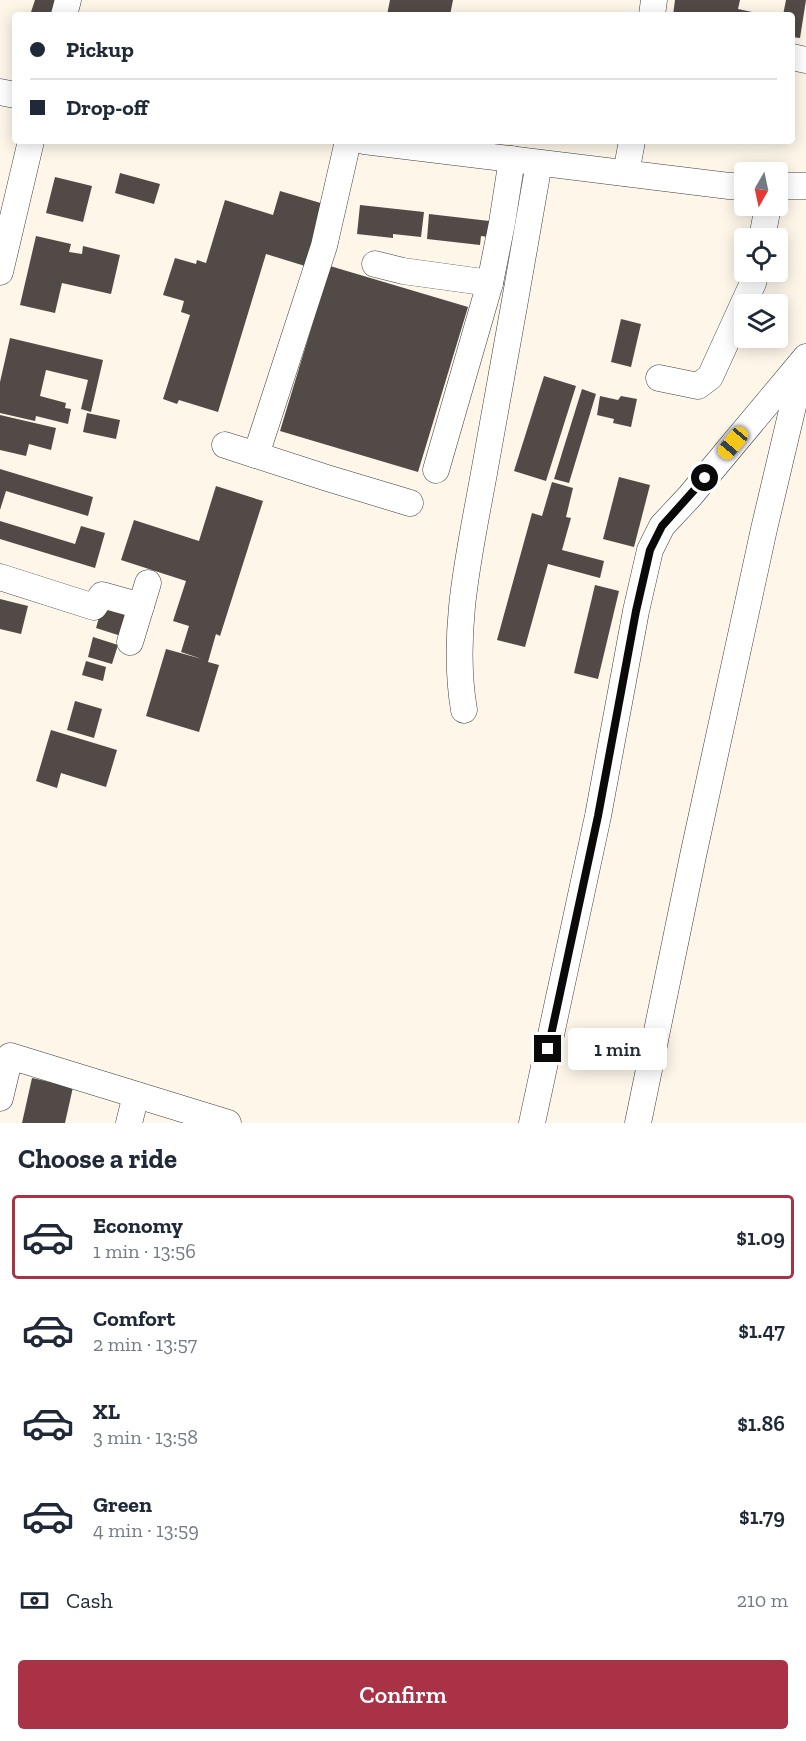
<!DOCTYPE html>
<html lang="en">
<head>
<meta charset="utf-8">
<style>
	body { margin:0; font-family:"Zilla Slab",serif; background:#f2f2f3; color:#1f2937; height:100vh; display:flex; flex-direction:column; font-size:22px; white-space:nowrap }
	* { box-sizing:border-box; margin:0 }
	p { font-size:20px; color:#747a83 }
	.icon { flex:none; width:33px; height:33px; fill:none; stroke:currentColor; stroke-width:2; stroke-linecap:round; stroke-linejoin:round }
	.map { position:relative; height:1123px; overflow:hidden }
	.sheet { display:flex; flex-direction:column; background:#fff; flex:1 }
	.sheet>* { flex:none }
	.hud { position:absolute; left:12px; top:12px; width:783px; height:132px; border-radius:6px; box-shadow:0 3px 15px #0003; display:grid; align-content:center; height:132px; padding:0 18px; background:#fff }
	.needle { width:39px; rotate:189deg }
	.controls { position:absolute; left:734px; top:162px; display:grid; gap:12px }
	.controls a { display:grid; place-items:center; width:54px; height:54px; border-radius:6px; background:#fff; box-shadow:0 3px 15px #0003; font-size:30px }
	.end { position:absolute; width:27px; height:27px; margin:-14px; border:8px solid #0a0a0a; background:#fff; box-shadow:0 0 0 3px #fff }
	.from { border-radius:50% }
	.bubble { position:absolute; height:42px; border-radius:6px; background:#fff; box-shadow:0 3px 15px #0003; font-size:20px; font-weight:600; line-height:42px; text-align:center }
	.car { position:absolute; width:18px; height:36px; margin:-18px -9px; border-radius:8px; box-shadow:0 0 4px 2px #0007; background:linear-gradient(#f5c518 24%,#345 0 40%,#f5c518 0 76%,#345 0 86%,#f5c518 0) }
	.hud b { display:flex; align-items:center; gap:21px; height:57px; font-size:22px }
	.hud b+b { border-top:2px solid #e0e1e3 }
	.hud i { width:15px; height:15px; background:#1f2937 }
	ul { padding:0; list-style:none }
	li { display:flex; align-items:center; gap:18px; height:84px; margin:0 12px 9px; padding:0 6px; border:3px solid transparent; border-radius:6px }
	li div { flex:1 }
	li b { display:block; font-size:22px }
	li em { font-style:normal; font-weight:600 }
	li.on { border-color:#a93247 }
	li>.icon { width:54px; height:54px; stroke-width:1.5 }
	h2 { padding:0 18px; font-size:27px; line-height:72px }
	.pay { display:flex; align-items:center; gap:15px; height:66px; padding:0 18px; font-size:22px }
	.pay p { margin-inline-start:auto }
	.primary-button { display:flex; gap:12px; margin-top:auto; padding:12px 18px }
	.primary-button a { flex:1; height:69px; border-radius:6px; background:#a93247; color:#fff; font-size:24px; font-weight:600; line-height:69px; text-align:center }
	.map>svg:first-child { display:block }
</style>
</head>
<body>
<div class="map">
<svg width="806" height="1123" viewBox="0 0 806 1123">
	<rect width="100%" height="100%" fill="#fdf6e9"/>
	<g fill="#514a47">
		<path d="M 35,0 L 60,0 L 56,15 L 30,15 Z"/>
		<path d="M 390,0 L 453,0 L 450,15 L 387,15 Z"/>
		<path d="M 675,0 L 740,0 L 738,9 L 766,15 L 673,15 Z"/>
		<path d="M 786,0 L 806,0 L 800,38 L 792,37 L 792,15 L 783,15 Z"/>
		<path d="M 120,173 L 160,184 L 154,204 L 115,193 Z"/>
		<path d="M 55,177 L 92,186 L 83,222 L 46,213 Z"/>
		<path d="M 280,191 L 324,204 L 305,266 L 266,254 L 218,412 L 179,400 L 177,404 L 163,399 L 190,315 L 181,312 L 184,301 L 163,295 L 175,258 L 196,264 L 197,260 L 206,263 L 225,200 L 273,215 Z"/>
		<path d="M 360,205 L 424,212 L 421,237 L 393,234 L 393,238 L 357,234 Z"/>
		<path d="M 429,214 L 498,222 L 496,238 L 481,236 L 480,245 L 427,239 Z"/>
		<path d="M 36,236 L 71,244 L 69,252 L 82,254 L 83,246 L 120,255 L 111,294 L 62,283 L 55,313 L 20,305 Z"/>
		<path d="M 330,266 L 468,307 L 418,472 L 280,431 Z"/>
		<path d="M 621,319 L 641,324 L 631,367 L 611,362 Z"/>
		<path d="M 10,338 L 103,360 L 91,412 L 81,409 L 88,380 L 46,370 L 40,396 L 66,403 L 65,408 L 71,409 L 68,424 L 36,416 L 35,421 L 0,413 L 0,382 Z"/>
		<path d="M 544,376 L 576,386 L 546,481 L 514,471 Z"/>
		<path d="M 582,389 L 596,394 L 569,483 L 554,479 Z"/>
		<path d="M 600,396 L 618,400 L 621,396 L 637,399 L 631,427 L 613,423 L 614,419 L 597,415 Z"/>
		<path d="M 87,413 L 120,420 L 116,439 L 83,432 Z"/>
		<path d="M 0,415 L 56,428 L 51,450 L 29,444 L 26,456 L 0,450 Z"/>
		<path d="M 0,469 L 93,497 L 88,516 L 6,491 L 0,510 Z"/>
		<path d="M 619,477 L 650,485 L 634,547 L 603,539 Z"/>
		<path d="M 552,482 L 573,488 L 566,517 L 571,518 L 562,550 L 604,561 L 600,578 L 548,564 L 525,647 L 497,640 L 532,513 L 542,516 Z"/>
		<path d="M 216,486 L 263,501 L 220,636 L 216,634 L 208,662 L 219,665 L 199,732 L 146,716 L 166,649 L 202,659 L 181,652 L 189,626 L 173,621 L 186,581 L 121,560 L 134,520 L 199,541 Z"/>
		<path d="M 0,521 L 75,544 L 81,526 L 105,533 L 95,568 L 0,539 Z"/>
		<path d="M 595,585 L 619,591 L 598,679 L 574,673 Z"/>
		<path d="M 0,599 L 28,606 L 21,634 L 0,629 Z"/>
		<path d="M 104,600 L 129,607 L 121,636 L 96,628 Z"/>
		<path d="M 93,637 L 118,645 L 112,664 L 88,657 Z"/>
		<path d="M 86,661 L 106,667 L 103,681 L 82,675 Z"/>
		<path d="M 75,701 L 102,709 L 94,738 L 67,730 Z"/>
		<path d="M 51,730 L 117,750 L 106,787 L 61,773 L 57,788 L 36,781 Z"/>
		<path d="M 32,1078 L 73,1087 L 65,1123 L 22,1123 Z"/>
	</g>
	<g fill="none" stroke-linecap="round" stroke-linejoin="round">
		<g stroke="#3d3d3d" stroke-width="27">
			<g id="minor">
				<path d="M 64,15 L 68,0"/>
				<path d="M 652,15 L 654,0"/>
				<path d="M 792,57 L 806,60"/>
				<path d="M 0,92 L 15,95"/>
				<path d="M 364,141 L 729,186 L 744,186"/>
				<path d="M 626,173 L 632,141"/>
				<path d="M 777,186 L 806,186"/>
				<path d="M 762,238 L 768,206"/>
				<path d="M 375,264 L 403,271 L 490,283"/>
				<path d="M 0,272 L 31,141"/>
				<path d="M 659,378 L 698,386 L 710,377 L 753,283 L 756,272"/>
				<path d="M 225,445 L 327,478 L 410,503"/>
				<path d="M 256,455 L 324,246 L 348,141"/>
				<path d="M 436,470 L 490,283 L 502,223 L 512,159"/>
				<path d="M 0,577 L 94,607 L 102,595 L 141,606"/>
				<path d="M 130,642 L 148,583"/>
				<path d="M 464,710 C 450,627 472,543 486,462 C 504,362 522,263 539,163"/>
				<path d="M 0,1098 L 10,1056 L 228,1123"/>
				<path d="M 129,1123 L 136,1095"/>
				<path d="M 532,1123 L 598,816 L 636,611 L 650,550 L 662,526 L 690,496 L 806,357"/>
				<path d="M 638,1123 L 693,856 L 764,529 L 803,364"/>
			</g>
		</g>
		<use href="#minor" stroke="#fff" stroke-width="26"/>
	</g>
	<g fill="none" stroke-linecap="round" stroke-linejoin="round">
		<path stroke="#0a0a0a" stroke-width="8" d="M 548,1049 L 598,816 L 636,611 L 650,550 L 662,526 L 705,478"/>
	</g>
</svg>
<div class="controls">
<a><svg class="needle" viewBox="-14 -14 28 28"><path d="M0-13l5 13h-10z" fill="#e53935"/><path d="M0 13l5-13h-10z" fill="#747a83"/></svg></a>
<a><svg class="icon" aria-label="locate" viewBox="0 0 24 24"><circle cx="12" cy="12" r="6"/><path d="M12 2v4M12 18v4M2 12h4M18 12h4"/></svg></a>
<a><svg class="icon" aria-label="layers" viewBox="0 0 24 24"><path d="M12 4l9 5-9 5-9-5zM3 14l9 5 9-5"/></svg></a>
</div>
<i class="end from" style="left:705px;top:478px"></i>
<i class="end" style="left:548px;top:1049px"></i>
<div class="bubble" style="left:568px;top:1028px;width:99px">1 min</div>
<i class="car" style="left:733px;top:443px;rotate:220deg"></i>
<div class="hud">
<b><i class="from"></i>Pickup</b>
<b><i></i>Drop-off</b>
</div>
</div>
<section class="sheet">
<h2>Choose a ride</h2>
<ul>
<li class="on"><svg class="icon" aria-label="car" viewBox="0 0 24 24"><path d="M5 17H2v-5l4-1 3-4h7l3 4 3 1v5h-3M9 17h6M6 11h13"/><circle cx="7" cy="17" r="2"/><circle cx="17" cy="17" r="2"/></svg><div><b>Economy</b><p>1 min · 13:56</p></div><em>$1.09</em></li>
<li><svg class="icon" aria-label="car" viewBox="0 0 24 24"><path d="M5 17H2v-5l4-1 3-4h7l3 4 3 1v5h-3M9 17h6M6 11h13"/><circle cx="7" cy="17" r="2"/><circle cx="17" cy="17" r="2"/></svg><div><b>Comfort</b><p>2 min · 13:57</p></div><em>$1.47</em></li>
<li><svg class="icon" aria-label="car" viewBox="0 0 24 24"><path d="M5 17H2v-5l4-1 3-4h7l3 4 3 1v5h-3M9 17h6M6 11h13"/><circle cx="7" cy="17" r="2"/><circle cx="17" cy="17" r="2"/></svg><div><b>XL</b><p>3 min · 13:58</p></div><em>$1.86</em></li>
<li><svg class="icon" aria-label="car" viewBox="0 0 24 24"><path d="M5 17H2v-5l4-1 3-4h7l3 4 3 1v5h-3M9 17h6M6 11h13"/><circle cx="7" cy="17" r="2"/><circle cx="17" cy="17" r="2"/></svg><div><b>Green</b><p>4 min · 13:59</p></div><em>$1.79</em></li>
</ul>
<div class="pay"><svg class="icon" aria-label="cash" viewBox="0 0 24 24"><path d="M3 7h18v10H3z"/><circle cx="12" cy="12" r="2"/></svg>Cash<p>210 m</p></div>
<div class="primary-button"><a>Confirm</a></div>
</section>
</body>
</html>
